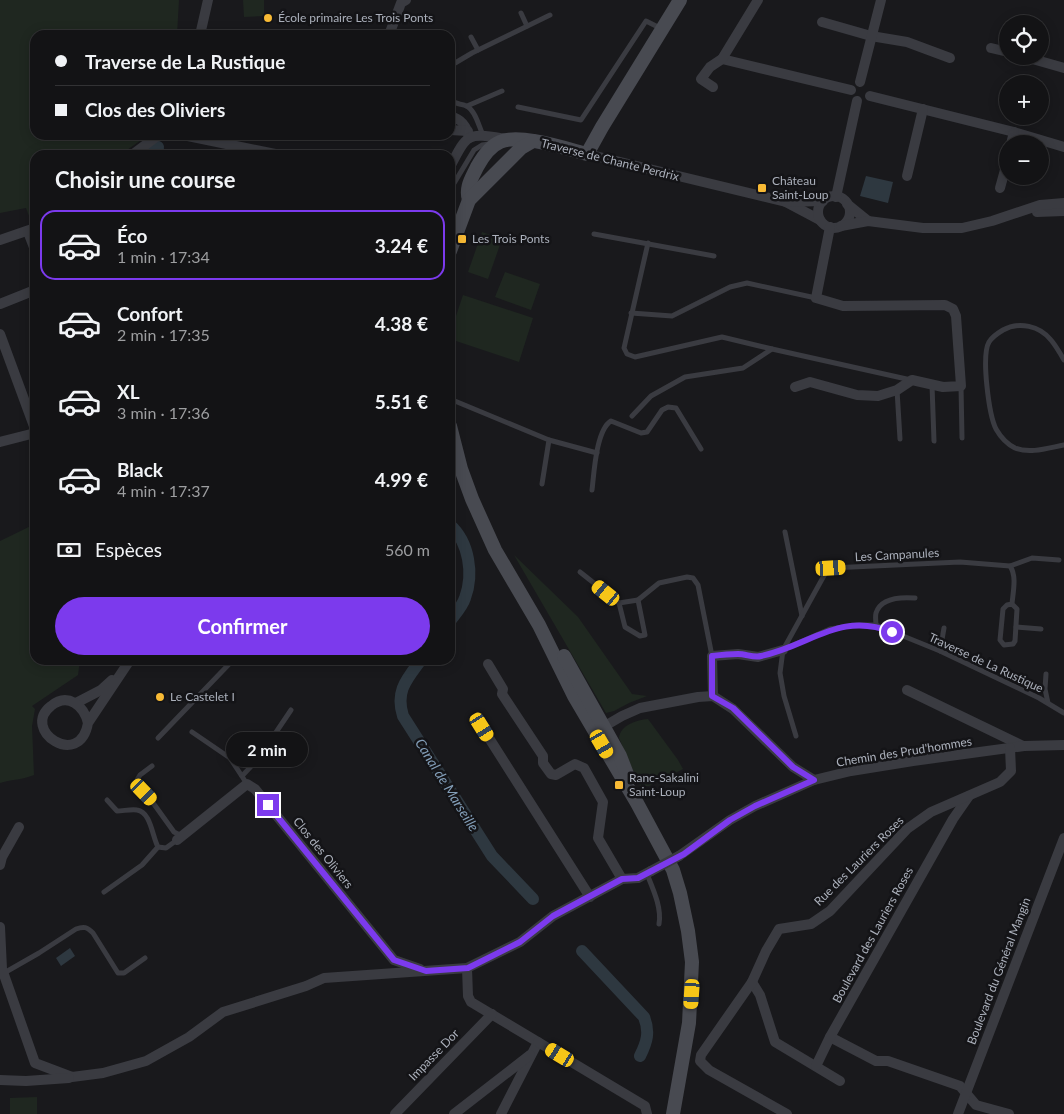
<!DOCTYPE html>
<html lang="fr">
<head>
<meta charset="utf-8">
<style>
	body { margin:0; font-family:Lato,sans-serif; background:#1c1c1e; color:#f1f3f6; height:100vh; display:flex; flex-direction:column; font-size:19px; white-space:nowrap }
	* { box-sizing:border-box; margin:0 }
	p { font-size:16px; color:#9d9ea0 }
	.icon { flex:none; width:28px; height:28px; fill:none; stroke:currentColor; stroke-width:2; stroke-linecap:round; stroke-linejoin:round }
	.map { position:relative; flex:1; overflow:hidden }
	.panel { position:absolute; left:30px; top:150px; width:425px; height:515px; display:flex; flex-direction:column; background:#131315; border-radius:15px; box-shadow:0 2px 12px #0003,0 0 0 1px #323234 }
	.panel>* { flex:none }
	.guide { position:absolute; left:30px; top:30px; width:425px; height:110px; border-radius:15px; box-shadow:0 2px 12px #0003,0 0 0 1px #323234; display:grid; align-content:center; height:110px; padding:0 25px; background:#131315 }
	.tools { position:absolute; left:999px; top:15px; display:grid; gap:10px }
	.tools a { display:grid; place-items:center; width:50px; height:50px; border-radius:50%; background:#131315; box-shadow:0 2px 12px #0003,0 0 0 1px #323234; font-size:25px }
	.end { position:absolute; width:22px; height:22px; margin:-11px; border:6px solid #7c3aed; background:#fff; box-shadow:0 0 0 2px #fff }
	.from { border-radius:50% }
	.bubble { position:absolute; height:35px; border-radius:18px; background:#131315; box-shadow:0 2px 12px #0003,0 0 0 1px #323234; font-size:16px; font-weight:700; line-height:35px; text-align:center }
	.car { position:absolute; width:15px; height:30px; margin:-15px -8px; border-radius:6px; box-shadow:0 0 4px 1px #0007; background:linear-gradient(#f5c518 24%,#345 0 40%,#f5c518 0 76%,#345 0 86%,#f5c518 0) }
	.guide b { display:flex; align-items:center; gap:18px; height:48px; font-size:19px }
	.guide b+b { border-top:1px solid #323234 }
	.guide i { width:12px; height:12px; background:#f1f3f6 }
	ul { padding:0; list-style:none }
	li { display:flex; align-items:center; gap:15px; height:70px; margin:0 10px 8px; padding:0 15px; border:2px solid transparent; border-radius:15px }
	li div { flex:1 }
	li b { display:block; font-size:19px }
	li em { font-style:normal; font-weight:700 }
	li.on { border-color:#7c3aed }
	li>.icon { width:45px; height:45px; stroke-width:1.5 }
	h2 { padding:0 25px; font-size:22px; line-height:60px }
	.pay { display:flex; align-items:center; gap:12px; height:55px; padding:0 25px; font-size:19px }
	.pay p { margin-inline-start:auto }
	.button { display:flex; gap:10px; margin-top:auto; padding:10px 25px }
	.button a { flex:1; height:58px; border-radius:30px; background:#7c3aed; color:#fff; font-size:20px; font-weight:700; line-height:58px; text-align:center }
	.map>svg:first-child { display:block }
</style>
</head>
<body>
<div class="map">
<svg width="1064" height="1114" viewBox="0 0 1064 1114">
	<rect width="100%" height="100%" fill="#19191c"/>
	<g fill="#1f2720">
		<path d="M 0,0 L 179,0 L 177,35 L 35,35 L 35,135 L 148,135 L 120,155 L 35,155 L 35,223 L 32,224 L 26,208 L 0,213 Z"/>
		<path d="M 243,0 L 264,0 L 264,16 L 244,17 Z"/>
		<path d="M 482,232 L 502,239 L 488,279 L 468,272 Z"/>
		<path d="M 505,272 L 540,284 L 531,310 L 495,297 Z"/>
		<path d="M 463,295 L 533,318 L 519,362 L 450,339 L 450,334 Z"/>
		<path d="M 35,524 L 35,660 L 80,660 L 78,675 L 32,706 L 35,709 L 32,726 L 34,775 C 22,780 13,779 0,783 L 0,541 Z"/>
		<path d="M 514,555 L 578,617 L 632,694 L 647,696 L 629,703 L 614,711 L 606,713 Z"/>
		<path d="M 648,719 L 678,760 L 683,769 L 649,786 L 640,786 L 619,738 C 620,725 637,720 648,719 Z"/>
		<path d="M 37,1097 L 37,1114 L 10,1114 L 10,1098 Z"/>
	</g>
	<g fill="#2e3840">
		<path d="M 866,176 L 893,182 L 888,203 L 860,196 Z"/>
		<path d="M 70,948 L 75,956 L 61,966 L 56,958 Z"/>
	</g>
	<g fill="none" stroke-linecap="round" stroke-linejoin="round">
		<g stroke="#2e3840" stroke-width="12">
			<path d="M 146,155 L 158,147"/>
			<path d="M 450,525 C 469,542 474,574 465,598 C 462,607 455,614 450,621"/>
			<path d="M 421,660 C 407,679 395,691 403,716 L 492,856 L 533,899"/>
			<path d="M 582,951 L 644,1017 C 650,1032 647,1042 640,1056"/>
		</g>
		<g stroke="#3a3b41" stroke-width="5">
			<path d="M 521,13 L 527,26"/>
			<path d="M 471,37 L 478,50"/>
			<path d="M 450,66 L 472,53 L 550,15"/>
			<path d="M 450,99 C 459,107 460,102 468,107 C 476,112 479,127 483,135"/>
			<path d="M 467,106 L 502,91"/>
			<path d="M 518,107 L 581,120 L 646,21 L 662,29"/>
			<path d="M 450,190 L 474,150 L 482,145 L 490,144"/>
			<path d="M 594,234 L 714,256"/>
			<path d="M 631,313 L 672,316 L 730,287 L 747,283 L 816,298"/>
			<path d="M 772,349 L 911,380"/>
			<path d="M 1064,360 C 1060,353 1056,346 1051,340 C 1040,326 1019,321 1003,330 C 998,333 992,337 989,342 C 981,356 989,415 996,429 C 1000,436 1007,444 1015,448 C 1030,454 1048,448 1064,445"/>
			<path d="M 932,385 L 934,441"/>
			<path d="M 961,386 L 962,438"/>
			<path d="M 897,390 L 900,439"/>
			<path d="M 450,399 L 549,440 L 542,484"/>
			<path d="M 632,416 L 651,396 L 685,377 L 743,368 L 772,349 L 722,337 L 635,357 L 627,354 L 624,348 L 648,243"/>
			<path d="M 549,440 L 597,453"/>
			<path d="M 592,490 C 594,474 596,430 611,421 L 641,433 L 647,432 L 662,410 L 668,407 L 676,408 L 701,449"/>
			<path d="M 785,532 L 802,616"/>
			<path d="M 1010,566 L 1032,558 L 1059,560"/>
			<path d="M 580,572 L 619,603 L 638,600 L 659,583 L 687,577 L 693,578 L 698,585 L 712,656"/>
			<path d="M 619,603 L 625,627 L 640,636 L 645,635 L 638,600"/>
			<path d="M 876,625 C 876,622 875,617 876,613 C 881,597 902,597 915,598"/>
			<path d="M 1016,627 L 1041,629"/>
			<path d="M 784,649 L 830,629 L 857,625 L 876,625 L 940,651 L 1039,698 L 1064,713"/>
			<path d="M 940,651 L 944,628"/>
			<path d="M 1046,674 L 1045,689 L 1048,703"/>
			<path d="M 192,732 L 230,758 L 247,784"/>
			<path d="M 796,736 L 784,696 L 780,673 L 783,650 L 826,572 L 831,568 L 960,562 L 1010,566 C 1017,576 1013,592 1012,604 L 1007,605 L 1003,609 L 1000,640 L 1004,645 L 1013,644 L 1015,641 L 1017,609 L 1012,604"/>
			<path d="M 158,738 L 233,660"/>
			<path d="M 152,766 L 140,775 L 137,780 L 143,791 L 151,800 L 174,832 L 182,836"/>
			<path d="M 242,776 L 258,759 L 291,710"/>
			<path d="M 107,800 L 117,811 C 123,811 131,809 137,810 C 151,812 152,836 158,847 L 166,848 L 177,840"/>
			<path d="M 647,874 C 653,889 662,908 659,924"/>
			<path d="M 104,892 L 142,865 L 158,847"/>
			<path d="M 4,973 L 39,953 L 76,929 C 84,926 87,927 93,933 L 118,973 L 124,973 L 145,958"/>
		</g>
		<g stroke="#3a3b41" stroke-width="10">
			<path d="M 822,22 L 871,36 L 907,42 L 950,58"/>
			<path d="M 200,35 L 208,0"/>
			<path d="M 389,35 L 401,3 L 406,0"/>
			<path d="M 991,48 L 1008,52"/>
			<path d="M 1022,56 L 1064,68"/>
			<path d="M 722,59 L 851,90"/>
			<path d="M 860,82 L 881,0"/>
			<path d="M 713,87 L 701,79 L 710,67 L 722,59 L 758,0"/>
			<path d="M 870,96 L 1014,132 L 1064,147"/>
			<path d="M 450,116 C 462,119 467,126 469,138"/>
			<path d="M 450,130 L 468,131"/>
			<path d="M 183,135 L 280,155"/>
			<path d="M 1011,144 L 1014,132"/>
			<path d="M 587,154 L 786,202 L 820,220"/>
			<path d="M 132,155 L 156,137 L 163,135"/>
			<path d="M 450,167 C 468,132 467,133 506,139"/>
			<path d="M 907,176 L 923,109"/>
			<path d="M 1000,188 L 1008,159"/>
			<circle cx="834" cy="212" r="16"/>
			<path d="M 836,197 L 857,101"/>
			<path d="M 786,202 L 823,201"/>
			<path d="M 847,204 L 868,221"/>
			<path d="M 1037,212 L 1064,211"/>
			<path d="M 841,226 L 868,221 L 923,228 L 962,228 L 992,221 L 1040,205 L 1064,203"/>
			<path d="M 28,232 L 35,250"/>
			<path d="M 0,240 L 35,228"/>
			<path d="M 0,304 L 35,290"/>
			<path d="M 0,334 L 35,429"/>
			<path d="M 795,387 L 810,382 L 857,395 L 878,396 L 897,390 L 912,380 L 943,387 L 961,386 L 956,316 L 953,309 L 945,305 L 843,306 L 816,298 L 830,227"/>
			<path d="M 0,442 L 35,433"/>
			<path d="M 488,664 L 503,689 L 502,694 L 543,756 L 543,763 L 551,774 L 556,775 L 575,764 L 584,768 L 603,802 L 598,838 L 622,879"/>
			<path d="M 907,690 L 1023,746"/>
			<path d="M 713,696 L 712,656 L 738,654 L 758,657 L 783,650"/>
			<path d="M 76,703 L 101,690 L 112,680"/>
			<path d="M 88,723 C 84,706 68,692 51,706 C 20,730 80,770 88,723 L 130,660"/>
			<path d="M 482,727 L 590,897"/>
			<path d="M 598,730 L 622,716 L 640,708 L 698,697 L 713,696 L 733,709 L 793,767 L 814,780"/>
			<path d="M 177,840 L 247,784 L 255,789 L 394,960 L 420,969"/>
			<path d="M 679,856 L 730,820 L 755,806 L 814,780 L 851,771 L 913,761 L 1024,746 L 1064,745"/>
			<path d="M 0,865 L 2,857 L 19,827"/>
			<path d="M 0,927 L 2,969 L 35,1063 L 72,1077 L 103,1073 L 146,1061 L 189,1037 L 223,1012 L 306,986 L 324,978 L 467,968 L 520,942 L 553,916 L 622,879 L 638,878 L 651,871"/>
			<path d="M 467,968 L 468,996 L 471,1002 L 538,1042 L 501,1114"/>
			<path d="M 752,982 L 760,995 L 775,1042 L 840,1081"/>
			<path d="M 830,1037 L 876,1061 L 888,1061 L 960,1086 L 976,1105 L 1009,1114"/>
			<path d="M 538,1042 L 645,1106 L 647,1114"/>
			<path d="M 816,1066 L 830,1037 L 953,819 L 969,796"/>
			<path d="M 0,1080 L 26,1081 L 69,1078"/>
			<path d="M 395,1114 L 492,1014"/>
			<path d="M 454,1114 L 530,1055"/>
			<path d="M 787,1114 L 709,1070 L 700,1061 L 701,1055 L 752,982 L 766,951 L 779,929 L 811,924 L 830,911 L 907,829 L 931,812 L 1000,782 L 1011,771 L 1010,748"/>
			<path d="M 958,1114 L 1064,838"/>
		</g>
		<g stroke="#484a51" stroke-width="14">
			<path d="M 469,200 C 465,187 472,178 477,167 C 482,158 490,146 500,142 C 519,133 567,149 587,154 L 602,127 L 680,0"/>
			<path d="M 450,251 L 469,200 L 521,148 L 533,141"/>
			<path d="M 450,426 L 461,469 L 472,499 L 495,550 L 539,625 L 574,696 L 637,803 L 673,870 L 680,893 L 688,931 L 692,962 L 689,1023 L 673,1114"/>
			<path d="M 564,656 L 620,756 L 627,774"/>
		</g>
		<path stroke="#3a3b41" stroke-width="10" d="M 651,871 L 679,856"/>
	</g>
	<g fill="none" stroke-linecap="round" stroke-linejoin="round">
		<path stroke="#7c3aed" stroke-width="6" d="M 268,805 L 394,960 L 426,971 L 468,968 L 520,942 L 553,916 L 622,879 L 638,878 L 684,854 L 730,820 L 755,806 L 814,780 L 793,767 L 733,708 L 712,696 L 712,656 C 720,655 729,654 738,654 C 746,654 754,658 761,656 C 810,646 839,611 892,632"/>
	</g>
	<g fill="#f8ba35" stroke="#141417" stroke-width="2">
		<circle cx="268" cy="18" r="5"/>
		<rect x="757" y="183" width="10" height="10" rx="2.5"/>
		<rect x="457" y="234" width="10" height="10" rx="2.5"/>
		<circle cx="160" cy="697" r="5"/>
		<rect x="614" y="780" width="10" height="10" rx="2.5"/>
	</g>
	<g text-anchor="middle" stroke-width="5" stroke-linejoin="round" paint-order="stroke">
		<g font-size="12" fill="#abb0bb" stroke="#141417" text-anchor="start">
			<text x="278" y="22">École primaire Les Trois Ponts</text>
			<text x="772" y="185">Château<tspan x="772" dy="14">Saint-Loup</tspan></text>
			<text x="472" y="243">Les Trois Ponts</text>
			<text x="170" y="701">Le Castelet I</text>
			<text x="629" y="782">Ranc-Sakalini<tspan x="629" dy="14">Saint-Loup</tspan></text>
		</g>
		<g font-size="12" fill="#abb0bb" stroke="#141417">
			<text transform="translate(610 160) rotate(14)" y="4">Traverse de Chante Perdrix</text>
			<text transform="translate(897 555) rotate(-3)" y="4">Les Campanules</text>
			<text transform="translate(986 663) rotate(25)" y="4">Traverse de La Rustique</text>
			<text transform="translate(904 752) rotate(-9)" y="4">Chemin des Prud'hommes</text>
			<text transform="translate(323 853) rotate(51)" y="4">Clos des Oliviers</text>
			<text transform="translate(859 861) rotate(-45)" y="4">Rue des Lauriers Roses</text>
			<text transform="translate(873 935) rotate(-61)" y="4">Boulevard des Lauriers Roses</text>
			<text transform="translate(999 971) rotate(-69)" y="4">Boulevard du Général Mangin</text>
			<text transform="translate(434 1055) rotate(-46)" y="4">Impasse Dor</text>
		</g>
		<g font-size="14" font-style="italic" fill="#829db7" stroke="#141417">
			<text transform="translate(447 785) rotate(58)" y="5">Canal de Marseille</text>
		</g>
	</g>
</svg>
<div class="tools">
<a><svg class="icon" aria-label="locate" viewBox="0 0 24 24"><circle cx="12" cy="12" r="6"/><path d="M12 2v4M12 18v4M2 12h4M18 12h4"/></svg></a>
<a>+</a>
<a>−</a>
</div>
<i class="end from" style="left:892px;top:632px"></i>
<i class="end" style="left:268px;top:805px"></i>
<div class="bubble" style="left:226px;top:732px;width:82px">2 min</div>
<i class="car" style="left:831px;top:568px;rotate:87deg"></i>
<i class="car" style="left:606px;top:593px;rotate:309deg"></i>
<i class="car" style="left:482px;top:727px;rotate:148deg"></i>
<i class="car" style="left:602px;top:744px;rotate:150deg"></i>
<i class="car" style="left:144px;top:792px;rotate:136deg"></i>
<i class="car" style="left:692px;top:994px;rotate:184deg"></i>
<i class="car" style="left:560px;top:1055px;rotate:301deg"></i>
<div class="guide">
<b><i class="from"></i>Traverse de La Rustique</b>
<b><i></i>Clos des Oliviers</b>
</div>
<section class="panel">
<h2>Choisir une course</h2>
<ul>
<li class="on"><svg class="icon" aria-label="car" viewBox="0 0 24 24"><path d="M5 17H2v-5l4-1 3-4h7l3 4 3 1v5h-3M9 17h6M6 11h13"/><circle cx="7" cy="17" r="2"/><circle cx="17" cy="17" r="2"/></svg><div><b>Éco</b><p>1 min · 17:34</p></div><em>3.24 €</em></li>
<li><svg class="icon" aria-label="car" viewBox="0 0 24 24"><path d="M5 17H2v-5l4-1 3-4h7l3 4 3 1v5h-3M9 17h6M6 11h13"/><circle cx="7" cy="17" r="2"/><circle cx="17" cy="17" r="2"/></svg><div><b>Confort</b><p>2 min · 17:35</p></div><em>4.38 €</em></li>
<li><svg class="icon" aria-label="car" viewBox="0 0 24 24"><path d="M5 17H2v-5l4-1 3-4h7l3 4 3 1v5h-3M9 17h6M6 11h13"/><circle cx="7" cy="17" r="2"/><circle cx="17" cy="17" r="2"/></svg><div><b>XL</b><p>3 min · 17:36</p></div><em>5.51 €</em></li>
<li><svg class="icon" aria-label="car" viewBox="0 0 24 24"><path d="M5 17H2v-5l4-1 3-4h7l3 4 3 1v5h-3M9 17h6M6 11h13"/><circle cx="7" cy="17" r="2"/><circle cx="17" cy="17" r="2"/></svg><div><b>Black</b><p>4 min · 17:37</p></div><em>4.99 €</em></li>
</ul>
<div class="pay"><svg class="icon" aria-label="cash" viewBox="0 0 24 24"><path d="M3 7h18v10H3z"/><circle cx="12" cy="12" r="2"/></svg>Espèces<p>560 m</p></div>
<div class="button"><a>Confirmer</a></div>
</section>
</div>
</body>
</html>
